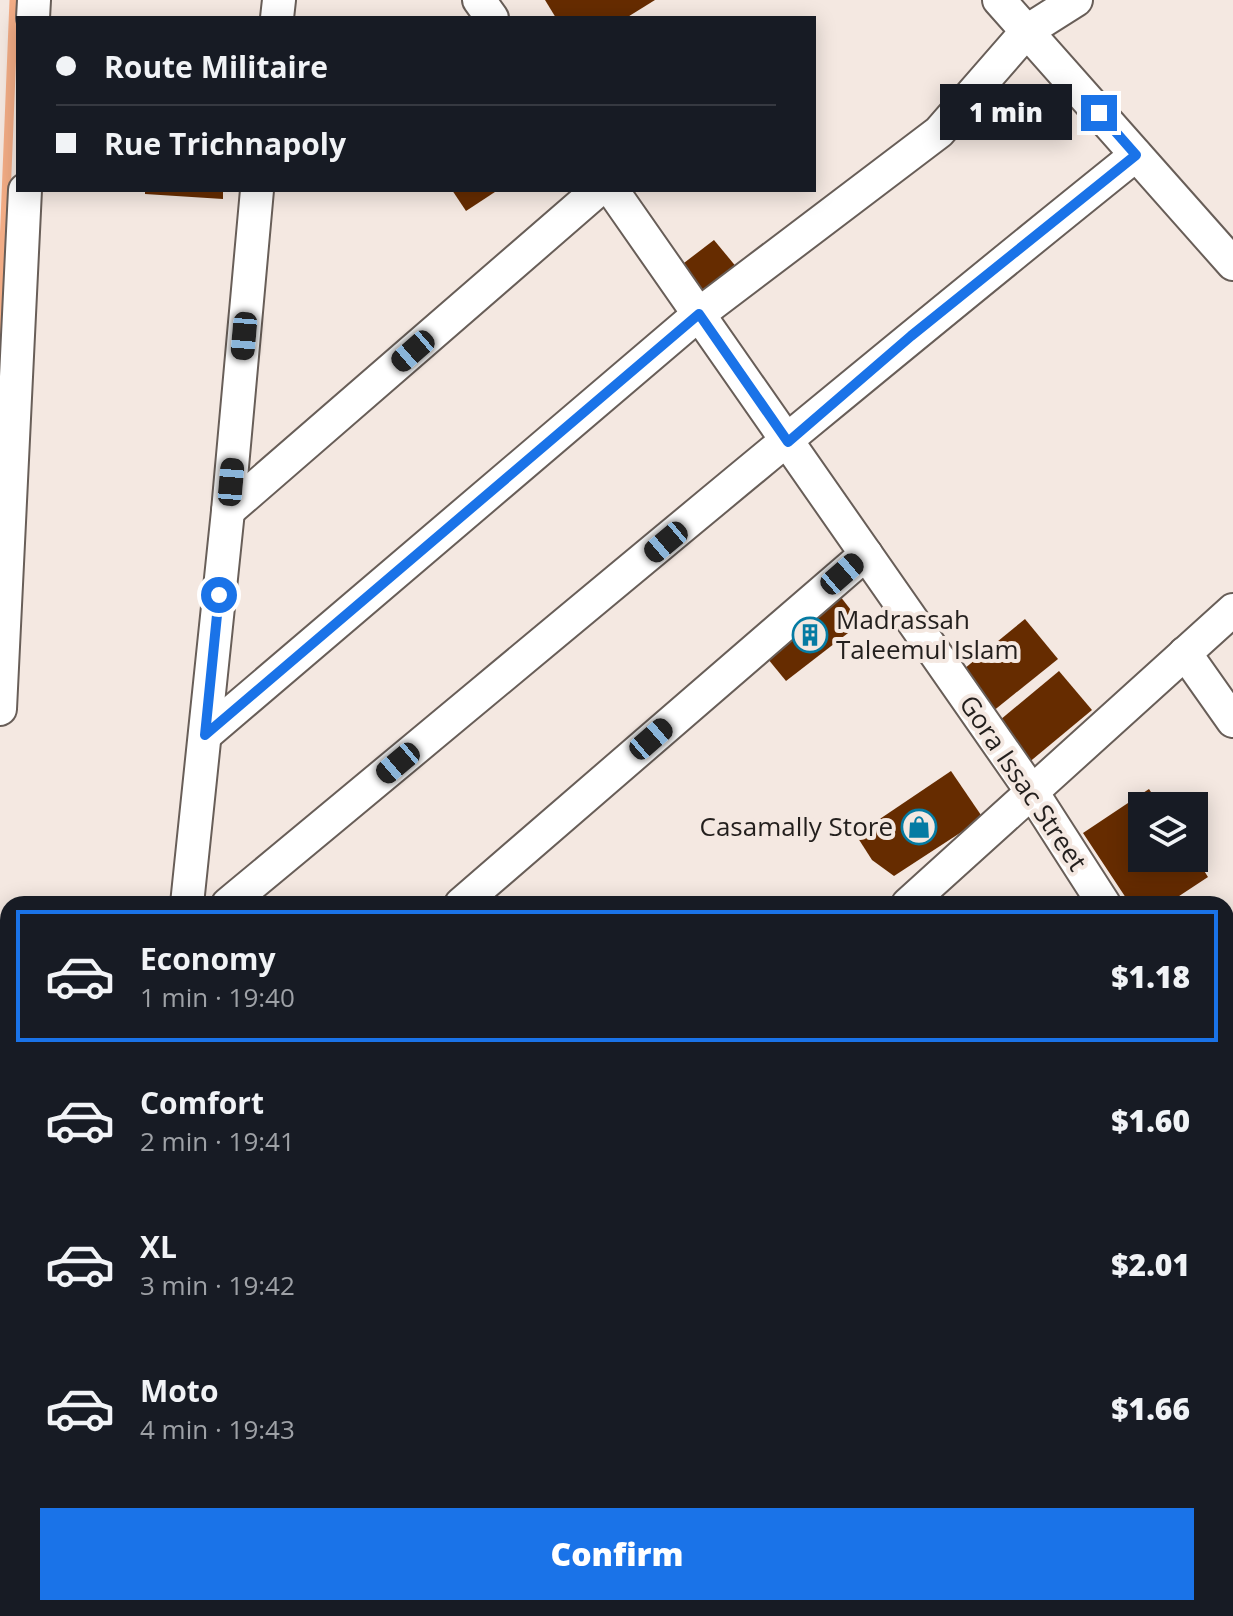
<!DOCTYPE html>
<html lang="en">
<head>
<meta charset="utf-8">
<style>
	body { margin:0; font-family:"Open Sans",sans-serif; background:#20242c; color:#f1f3f6; height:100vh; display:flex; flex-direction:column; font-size:30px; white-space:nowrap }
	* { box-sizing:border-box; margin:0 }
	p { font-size:26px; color:#9ea1a6 }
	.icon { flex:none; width:44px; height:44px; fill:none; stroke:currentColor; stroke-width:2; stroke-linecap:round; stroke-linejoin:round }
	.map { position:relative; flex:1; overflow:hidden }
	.panel { position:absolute; left:0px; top:896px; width:1234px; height:720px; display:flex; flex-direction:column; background:#171b24; border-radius:24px 24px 0 0; box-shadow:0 4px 20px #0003 }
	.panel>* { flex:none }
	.banner { position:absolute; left:16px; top:16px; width:800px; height:176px; border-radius:0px; box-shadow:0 4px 20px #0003; display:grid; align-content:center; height:176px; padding:0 40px; background:#171b24 }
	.buttons { position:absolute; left:1128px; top:792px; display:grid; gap:16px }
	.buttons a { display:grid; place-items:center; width:80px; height:80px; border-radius:0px; background:#171b24; box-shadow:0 4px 20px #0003; font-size:40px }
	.end { position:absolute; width:36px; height:36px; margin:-18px; border:10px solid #1a73e8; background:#fff; box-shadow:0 0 0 4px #fff }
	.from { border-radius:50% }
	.bubble { position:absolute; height:56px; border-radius:0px; background:#171b24; box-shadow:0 4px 20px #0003; font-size:26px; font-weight:800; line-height:56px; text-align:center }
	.car { position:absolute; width:24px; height:48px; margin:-24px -12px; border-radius:10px; box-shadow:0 0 6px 2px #0007; background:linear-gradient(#222 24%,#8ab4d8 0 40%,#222 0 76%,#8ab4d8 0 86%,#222 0) }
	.banner b { display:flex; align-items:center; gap:28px; height:76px; font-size:30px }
	.banner b+b { border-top:2px solid #363941 }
	.banner i { width:20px; height:20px; background:#f1f3f6 }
	ul { padding:14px 0 0; list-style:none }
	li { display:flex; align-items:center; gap:24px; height:132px; margin:0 16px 12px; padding:0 24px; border:4px solid transparent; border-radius:0px }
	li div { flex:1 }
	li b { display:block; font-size:30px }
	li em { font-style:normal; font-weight:800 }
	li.selected { border-color:#1a73e8 }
	li>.icon { width:72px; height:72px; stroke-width:1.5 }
	.action { display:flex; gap:16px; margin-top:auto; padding:16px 40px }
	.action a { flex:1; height:92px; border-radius:0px; background:#1a73e8; color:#fff; font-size:32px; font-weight:800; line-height:92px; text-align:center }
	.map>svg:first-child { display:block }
</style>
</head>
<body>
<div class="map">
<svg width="1233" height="1616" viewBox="0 0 1233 1616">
	<rect width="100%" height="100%" fill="#f4e8e1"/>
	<path fill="#f7d1bc" d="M 1227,1206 L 1233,1215 L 1233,1440 L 1226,1447 Z"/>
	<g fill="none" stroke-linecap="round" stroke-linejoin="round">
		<path stroke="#f2ac85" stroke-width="9" d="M 0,344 L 14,0"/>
	</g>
	<g fill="#662c00">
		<path d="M 545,0 L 655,0 L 626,18 L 556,18 Z"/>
		<path d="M 145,190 L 223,190 L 223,199 L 145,194 Z"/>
		<path d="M 452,190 L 498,190 L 466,211 Z"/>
		<path d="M 714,240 L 738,269 L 705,296 L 680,266 Z"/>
		<path d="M 840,596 L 861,623 L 786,681 L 759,648 Z"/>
		<path d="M 1025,619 L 1058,659 L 992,712 L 959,673 Z"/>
		<path d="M 1059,671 L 1092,710 L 1027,764 L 994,725 Z"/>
		<path d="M 951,771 L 983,818 L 894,876 L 872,860 L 856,835 Z"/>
		<path d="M 1149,789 L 1160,806 L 1142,806 L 1142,858 L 1196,858 L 1208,877 L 1167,904 L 1130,904 L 1083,833 Z"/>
		<path d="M 1233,937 L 1233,1023 L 1226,1028 L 1226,941 Z"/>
		<path d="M 0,1493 L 8,1494 L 8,1568 L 0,1567 Z"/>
		<path d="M 1226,1524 L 1233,1531 L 1233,1571 L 1226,1569 Z"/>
		<path d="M 1106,1608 L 1154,1608 L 1162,1616 L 1096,1616 Z"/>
	</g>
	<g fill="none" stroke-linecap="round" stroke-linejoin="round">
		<g stroke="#685e58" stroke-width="36">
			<g id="minor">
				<path d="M 479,0 L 492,18"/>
				<path d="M 999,0 L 1233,264"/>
				<path d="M 33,18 L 34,0"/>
				<path d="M 277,18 L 279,0"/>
				<path d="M 612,190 L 1032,792 L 1104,904"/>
				<path d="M 228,511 L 598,190"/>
				<path d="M 1185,653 L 1233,721"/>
				<path d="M 0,709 L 25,190"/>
				<path d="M 205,735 L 699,314 L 939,132 L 1027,31 L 1076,0"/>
				<path d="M 187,904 L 228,511 L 257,190"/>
				<path d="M 228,904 C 530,654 830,401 1136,155"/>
				<path d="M 461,904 L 866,554"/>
				<path d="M 908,904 L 1233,610"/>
				<path d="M 1226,1092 L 1233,1103"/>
				<path d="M 1072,1608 L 1078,1616"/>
				<path d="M 106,1616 L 115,1608"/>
				<path d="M 421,1616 L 422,1608"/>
				<path d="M 642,1616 L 643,1608"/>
				<path d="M 921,1616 L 923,1608"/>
			</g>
		</g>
		<use href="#minor" stroke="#fff" stroke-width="32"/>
	</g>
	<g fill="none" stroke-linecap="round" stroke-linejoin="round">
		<path stroke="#1a73e8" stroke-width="10" d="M 219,595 L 205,735 L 699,314 L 788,442 L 911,336 L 1136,155 L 1099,113"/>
	</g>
	<defs>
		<g id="building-ring" transform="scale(1.8)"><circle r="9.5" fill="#f4e8e1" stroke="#057ba3" stroke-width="1.5"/><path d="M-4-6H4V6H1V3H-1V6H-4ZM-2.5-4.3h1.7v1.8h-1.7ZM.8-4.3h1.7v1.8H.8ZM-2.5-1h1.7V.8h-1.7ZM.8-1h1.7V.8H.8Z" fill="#057ba3"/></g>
		<g id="shop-ring" transform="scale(1.8)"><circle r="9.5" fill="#f4e8e1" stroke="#057ba3" stroke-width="1.5"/><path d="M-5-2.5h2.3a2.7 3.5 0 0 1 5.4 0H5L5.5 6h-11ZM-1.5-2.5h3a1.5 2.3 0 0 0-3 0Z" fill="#057ba3"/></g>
	</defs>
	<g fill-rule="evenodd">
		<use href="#building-ring" x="810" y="635"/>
		<use href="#shop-ring" x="919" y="827"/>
	</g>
	<g text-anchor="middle" stroke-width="8" stroke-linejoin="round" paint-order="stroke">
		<g font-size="26" fill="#231f1d" stroke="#f4e8e1" text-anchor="start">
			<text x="836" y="629">Madrassah<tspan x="836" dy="30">Taleemul Islam</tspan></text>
			<text x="893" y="836" text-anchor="end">Casamally Store</text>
		</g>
		<g font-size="26" fill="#231f1d" stroke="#f4e8e1">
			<text transform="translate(1023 783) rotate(56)" y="9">Gora Issac Street</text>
		</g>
	</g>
</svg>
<div class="buttons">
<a><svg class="icon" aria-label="layers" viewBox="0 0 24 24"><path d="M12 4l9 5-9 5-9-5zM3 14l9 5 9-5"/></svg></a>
</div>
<i class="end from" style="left:219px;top:595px"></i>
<i class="end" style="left:1099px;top:113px"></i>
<div class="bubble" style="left:940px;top:84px;width:132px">1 min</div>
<i class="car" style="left:244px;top:336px;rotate:185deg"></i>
<i class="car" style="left:413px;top:351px;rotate:229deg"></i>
<i class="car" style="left:231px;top:482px;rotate:5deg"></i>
<i class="car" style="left:666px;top:542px;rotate:230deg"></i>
<i class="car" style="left:842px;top:574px;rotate:49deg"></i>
<i class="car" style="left:651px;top:739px;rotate:49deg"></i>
<i class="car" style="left:398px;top:763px;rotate:230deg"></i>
<div class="banner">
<b><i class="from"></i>Route Militaire</b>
<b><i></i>Rue Trichnapoly</b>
</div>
<section class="panel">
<ul>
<li class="selected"><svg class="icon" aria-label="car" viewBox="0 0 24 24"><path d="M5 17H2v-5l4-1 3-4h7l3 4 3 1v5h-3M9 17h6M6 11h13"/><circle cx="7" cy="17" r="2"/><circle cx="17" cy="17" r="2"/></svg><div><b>Economy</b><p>1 min · 19:40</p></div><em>$1.18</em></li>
<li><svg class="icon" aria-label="car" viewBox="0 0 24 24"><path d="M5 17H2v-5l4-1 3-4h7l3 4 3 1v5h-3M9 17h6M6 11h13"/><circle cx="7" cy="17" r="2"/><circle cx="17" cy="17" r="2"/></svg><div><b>Comfort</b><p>2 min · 19:41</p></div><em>$1.60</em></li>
<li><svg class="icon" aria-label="car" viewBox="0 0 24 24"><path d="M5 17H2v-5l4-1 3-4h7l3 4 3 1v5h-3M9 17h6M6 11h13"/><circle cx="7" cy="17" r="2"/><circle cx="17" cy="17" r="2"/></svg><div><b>XL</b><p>3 min · 19:42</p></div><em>$2.01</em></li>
<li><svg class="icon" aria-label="car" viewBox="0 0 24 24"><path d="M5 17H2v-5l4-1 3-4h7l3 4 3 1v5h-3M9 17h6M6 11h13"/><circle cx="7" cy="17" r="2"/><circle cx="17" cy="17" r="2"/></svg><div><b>Moto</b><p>4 min · 19:43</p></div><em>$1.66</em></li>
</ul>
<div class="action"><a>Confirm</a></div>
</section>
</div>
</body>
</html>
